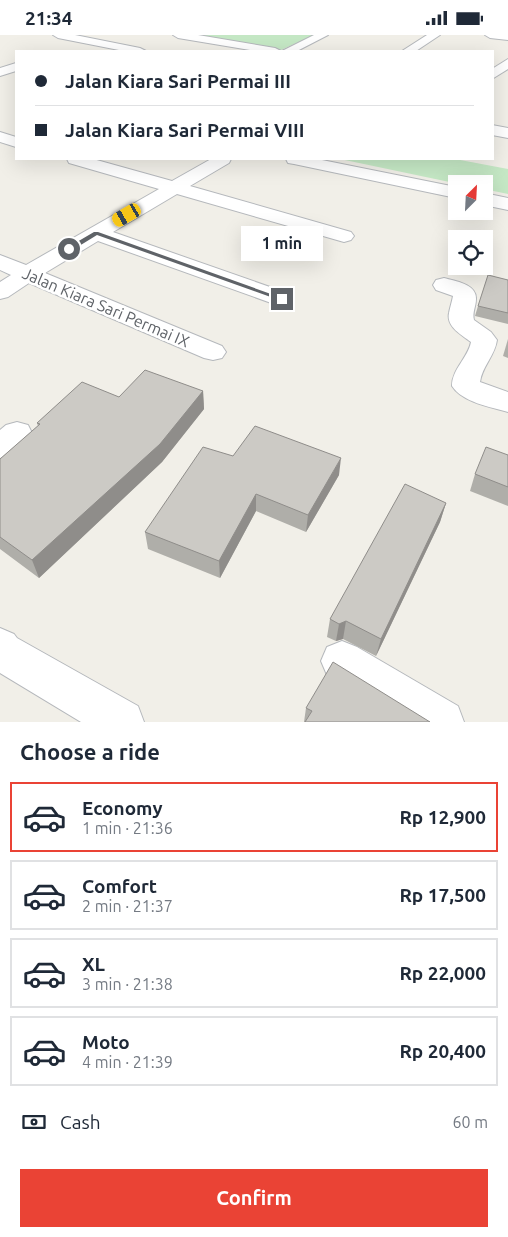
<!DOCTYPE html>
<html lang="en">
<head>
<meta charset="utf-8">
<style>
	body { margin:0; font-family:Ubuntu,sans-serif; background:#f2f2f3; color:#1f2937; height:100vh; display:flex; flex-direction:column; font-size:19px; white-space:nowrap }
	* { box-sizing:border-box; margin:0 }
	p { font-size:16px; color:#747a83 }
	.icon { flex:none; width:28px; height:28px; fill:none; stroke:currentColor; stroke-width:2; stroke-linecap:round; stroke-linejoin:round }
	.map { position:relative; height:687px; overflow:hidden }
	.details { display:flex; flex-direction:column; background:#fff; flex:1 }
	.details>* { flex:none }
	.top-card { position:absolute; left:15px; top:15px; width:479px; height:110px; border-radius:0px; box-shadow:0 5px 20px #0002; display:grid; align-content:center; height:110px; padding:0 20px; background:#fff }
	.needle { width:32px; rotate:24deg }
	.buttons { position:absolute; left:448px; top:140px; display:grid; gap:10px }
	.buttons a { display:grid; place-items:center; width:45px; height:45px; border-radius:0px; background:#fff; box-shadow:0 5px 20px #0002; font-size:25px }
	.end { position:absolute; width:22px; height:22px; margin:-11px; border:6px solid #5f6368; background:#fff; box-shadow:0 0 0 2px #fff }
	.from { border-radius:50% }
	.bubble { position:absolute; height:35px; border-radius:0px; background:#fff; box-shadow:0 5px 20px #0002; font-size:16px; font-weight:700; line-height:35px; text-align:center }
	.car { position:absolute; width:15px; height:30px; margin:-15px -8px; border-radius:6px; box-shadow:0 0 4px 1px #0007; background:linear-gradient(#f5c518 24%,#345 0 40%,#f5c518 0 76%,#345 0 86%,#f5c518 0) }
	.top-card b { display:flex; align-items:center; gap:18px; height:48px; font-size:19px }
	.top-card b+b { border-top:1px solid #e0e1e3 }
	.top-card i { width:12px; height:12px; background:#1f2937 }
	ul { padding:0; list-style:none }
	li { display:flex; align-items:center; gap:15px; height:70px; margin:0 10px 8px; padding:0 10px; border:2px solid #e0e1e3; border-radius:0px }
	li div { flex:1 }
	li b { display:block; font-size:19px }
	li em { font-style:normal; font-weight:700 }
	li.selected { border-color:#ea4335 }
	li>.icon { width:45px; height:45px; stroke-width:1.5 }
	h2 { padding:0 20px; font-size:22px; line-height:60px }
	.pay { display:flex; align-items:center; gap:12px; height:55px; padding:0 20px; font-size:19px }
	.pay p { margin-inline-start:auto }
	.action { display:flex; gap:10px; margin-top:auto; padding:10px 20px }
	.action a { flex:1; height:58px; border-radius:0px; background:#ea4335; color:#fff; font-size:20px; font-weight:700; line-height:58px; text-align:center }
	.status { display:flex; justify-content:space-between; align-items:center; height:35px; padding:0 25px; background:#fff; direction:ltr }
	.status svg { height:14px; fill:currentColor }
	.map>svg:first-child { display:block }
</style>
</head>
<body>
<div class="status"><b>21:34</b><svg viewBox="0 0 49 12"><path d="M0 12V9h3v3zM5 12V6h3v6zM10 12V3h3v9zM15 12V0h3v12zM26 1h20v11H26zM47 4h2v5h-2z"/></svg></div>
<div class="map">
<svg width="508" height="687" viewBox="0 0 508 687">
	<rect width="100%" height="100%" fill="#f1efe8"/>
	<g fill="#c5e8c5">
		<path d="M 185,0 L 314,0 L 281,15 Z"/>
		<path d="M 340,124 L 455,124 L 508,134 L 508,159 L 484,154 L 484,149 L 459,149 Z"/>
	</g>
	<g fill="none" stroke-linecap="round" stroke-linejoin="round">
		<g stroke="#b5b8bc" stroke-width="2">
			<g id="street">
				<path d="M 53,0 L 75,0 L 140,13 L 146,16 L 124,16 L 58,3 Z"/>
				<path d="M 173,0 L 198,0 L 275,13 L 281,16 L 256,16 L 178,3 Z"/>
				<path d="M 314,0 L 328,0 L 297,16 L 282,16 Z"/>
				<path d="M 427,0 L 440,0 L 416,16 L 402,16 Z"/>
				<path d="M 485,0 L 508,0 L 508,5 L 490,3 Z"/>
				<path d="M 508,24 L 508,34 L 492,44 L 492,34 Z"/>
				<path d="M 16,28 L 16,36 L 0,41 L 0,33 Z"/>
				<path d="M 492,90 L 508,93 L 508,103 L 492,100 Z"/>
				<path d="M 0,97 L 16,102 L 16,112 L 0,107 Z"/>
				<path d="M 67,124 L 93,124 L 172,146 L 211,124 L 231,124 L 229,128 L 190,151 L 351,197 L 354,201 L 351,205 L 344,207 L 177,159 L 113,197 L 290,259 L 294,264 L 290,269 L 282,271 L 274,269 L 98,206 L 45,238 L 222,311 L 226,317 L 222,323 L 213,325 L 204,323 L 29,248 L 8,262 L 0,264 L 0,247 L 11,240 L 0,235 L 0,220 L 26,230 L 159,154 L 69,128 Z"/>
				<path d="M 286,124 L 317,124 L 456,152 L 456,163 L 294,129 L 288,128 Z"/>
				<path d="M 484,158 L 508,163 L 508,175 L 484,170 Z"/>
				<path d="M 444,243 C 455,246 477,249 476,264 C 476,272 472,277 474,285 L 491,297 L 497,305 C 495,321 482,331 480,347 L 508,357 L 508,377 C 490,372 462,367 452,351 C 452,334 468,323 471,307 C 462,300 446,292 449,278 C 450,272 452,267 453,261 L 436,255 L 433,250 L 436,245 Z"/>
				<path d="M 17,387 L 28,390 L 32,398 C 25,411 14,419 0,423 L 0,395 L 6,390 Z"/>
				<path d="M 0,593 L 14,599 L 17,603 L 138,671 L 144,687 L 81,687 L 0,638 Z"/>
				<path d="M 342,606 L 357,612 L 458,671 L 464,687 L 401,687 L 327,640 L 321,626 L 327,612 Z"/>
			</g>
		</g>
		<use href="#street" fill="#fff" fill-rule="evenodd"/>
	</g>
	<g fill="#afaea9">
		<path d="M 508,245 L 508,289 L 475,281 L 478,271 Z"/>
		<path d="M 508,304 L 508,323 L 503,321 Z"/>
		<path d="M 203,356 L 204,374 L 162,427 L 39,543 L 0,514 L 0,424 L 38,391 L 37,388 Z"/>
		<path d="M 508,420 L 508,471 L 470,456 L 475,439 Z"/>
		<path d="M 233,421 L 339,440 L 306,497 L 256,476 L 220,543 L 148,514 L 145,497 Z"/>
		<path d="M 446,468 L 440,487 L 376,621 L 343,604 L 336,606 L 327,602 L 330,584 Z"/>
		<path d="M 306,673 L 430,687 L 304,687 Z"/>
	</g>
	<g fill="#8f8d8a">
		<path d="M 203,356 L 204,374 L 162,427 L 39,543 L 32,525 Z"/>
		<path d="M 341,423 L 339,440 L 306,497 L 308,480 Z"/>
		<path d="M 256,459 L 256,476 L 220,543 L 219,526 Z"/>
		<path d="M 446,468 L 440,487 L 376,621 L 381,604 Z"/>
		<path d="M 346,586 L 343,604 L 336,606 L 339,589 Z"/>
	</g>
	<g fill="#cccac5" stroke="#8f8d8a">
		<path d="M 488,240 L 508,245 L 508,278 L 478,271 Z"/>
		<path d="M 145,335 L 203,356 L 160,409 L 32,525 L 0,502 L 0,424 L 40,389 L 37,388 L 82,347 L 119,362 Z"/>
		<path d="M 255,391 L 341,423 L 308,480 L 256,459 L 219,526 L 145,497 L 203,412 L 233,421 Z"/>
		<path d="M 486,412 L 508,420 L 508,452 L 475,439 Z"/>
		<path d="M 405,449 L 446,468 L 381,604 L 346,586 L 339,589 L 330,584 Z"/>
		<path d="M 333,627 L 430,687 L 305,687 L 312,676 L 306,673 Z"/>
	</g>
	<path fill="#5f6368" d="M 94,197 L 98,197 L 285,264 L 279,265 L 97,200 L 71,216 L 65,214 Z"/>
	<g text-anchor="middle" stroke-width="5" stroke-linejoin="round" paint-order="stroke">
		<g font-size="16" fill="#5f6368" stroke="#fff">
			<text transform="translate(106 272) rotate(23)" y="6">Jalan Kiara Sari Permai IX</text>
		</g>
	</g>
</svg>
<div class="buttons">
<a><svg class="needle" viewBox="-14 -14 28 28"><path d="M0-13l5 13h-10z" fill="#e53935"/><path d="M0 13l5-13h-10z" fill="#747a83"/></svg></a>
<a><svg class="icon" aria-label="locate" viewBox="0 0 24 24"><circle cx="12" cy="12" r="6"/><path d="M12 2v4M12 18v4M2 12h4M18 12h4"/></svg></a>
</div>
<i class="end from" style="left:69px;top:214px"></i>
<i class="end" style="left:282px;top:264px"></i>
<div class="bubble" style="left:241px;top:191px;width:82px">1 min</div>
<i class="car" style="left:127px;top:180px;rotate:240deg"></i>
<div class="top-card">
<b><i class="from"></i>Jalan Kiara Sari Permai III</b>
<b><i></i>Jalan Kiara Sari Permai VIII</b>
</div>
</div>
<section class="details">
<h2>Choose a ride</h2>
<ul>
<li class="selected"><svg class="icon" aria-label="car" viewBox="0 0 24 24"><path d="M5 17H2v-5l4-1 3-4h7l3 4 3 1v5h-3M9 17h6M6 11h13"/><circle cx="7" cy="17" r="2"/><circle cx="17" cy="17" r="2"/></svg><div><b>Economy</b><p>1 min · 21:36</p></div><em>Rp 12,900</em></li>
<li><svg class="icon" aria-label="car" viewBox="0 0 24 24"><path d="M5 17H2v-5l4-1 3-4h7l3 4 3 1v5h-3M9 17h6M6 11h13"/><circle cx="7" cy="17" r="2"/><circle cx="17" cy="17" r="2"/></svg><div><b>Comfort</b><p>2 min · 21:37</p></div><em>Rp 17,500</em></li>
<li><svg class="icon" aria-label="car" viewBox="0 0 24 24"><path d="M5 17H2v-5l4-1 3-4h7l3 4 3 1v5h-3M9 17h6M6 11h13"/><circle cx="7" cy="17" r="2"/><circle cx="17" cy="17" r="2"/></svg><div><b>XL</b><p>3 min · 21:38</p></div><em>Rp 22,000</em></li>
<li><svg class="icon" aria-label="car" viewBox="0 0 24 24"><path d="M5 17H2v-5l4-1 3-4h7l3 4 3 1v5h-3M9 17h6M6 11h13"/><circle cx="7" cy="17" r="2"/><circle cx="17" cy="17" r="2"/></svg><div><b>Moto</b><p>4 min · 21:39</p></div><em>Rp 20,400</em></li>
</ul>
<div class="pay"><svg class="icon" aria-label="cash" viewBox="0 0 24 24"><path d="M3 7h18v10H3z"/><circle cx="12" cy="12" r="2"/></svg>Cash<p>60 m</p></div>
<div class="action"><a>Confirm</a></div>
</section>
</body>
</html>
